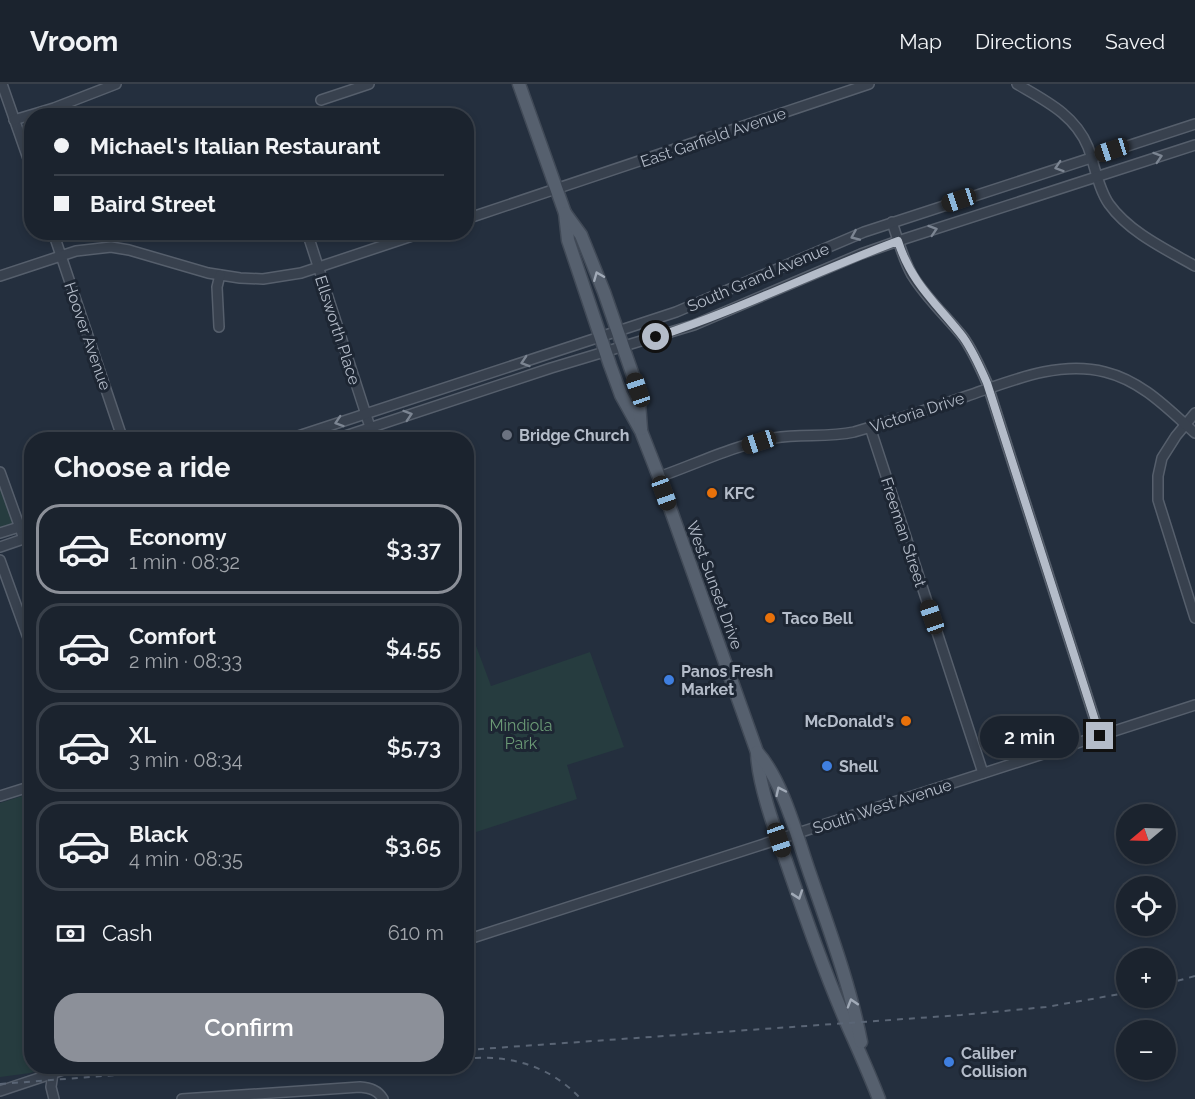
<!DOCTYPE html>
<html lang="en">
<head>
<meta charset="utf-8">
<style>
	body { margin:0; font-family:Raleway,sans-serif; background:#242b36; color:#f1f3f6; height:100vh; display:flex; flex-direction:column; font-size:22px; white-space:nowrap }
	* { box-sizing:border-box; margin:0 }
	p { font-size:20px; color:#a0a4aa }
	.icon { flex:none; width:33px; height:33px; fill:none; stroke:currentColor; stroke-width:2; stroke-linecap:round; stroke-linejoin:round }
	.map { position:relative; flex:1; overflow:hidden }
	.details { position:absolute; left:24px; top:348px; width:450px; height:642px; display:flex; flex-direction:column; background:#1b232e; border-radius:24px; box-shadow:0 3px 9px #0003,0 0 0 2px #39404a }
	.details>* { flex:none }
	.top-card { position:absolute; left:24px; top:24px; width:450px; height:132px; border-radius:24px; box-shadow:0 3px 9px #0003,0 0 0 2px #39404a; display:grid; align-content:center; height:132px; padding:0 30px; background:#1b232e }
	.needle { width:39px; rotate:251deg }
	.tools { position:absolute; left:1116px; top:720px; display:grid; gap:12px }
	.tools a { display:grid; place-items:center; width:60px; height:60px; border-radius:50%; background:#1b232e; box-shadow:0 3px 9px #0003,0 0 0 2px #39404a; font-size:30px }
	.end { position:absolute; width:27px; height:27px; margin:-14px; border:8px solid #b4bcc9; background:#111; box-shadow:0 0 0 3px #111 }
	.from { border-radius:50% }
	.bubble { position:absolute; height:42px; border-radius:21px; background:#1b232e; box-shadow:0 3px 9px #0003,0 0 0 2px #39404a; font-size:20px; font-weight:600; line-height:42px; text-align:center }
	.car { position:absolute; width:18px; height:36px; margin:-18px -9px; border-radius:8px; box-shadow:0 0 4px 2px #0007; background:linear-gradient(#222 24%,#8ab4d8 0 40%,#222 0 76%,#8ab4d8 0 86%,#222 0) }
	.top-card b { display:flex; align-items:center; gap:21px; height:57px; font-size:22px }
	.top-card b+b { border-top:2px solid #39404a }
	.top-card i { width:15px; height:15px; background:#f1f3f6 }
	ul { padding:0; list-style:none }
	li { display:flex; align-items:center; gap:18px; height:90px; margin:0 12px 9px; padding:0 18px; border:3px solid #39404a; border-radius:24px }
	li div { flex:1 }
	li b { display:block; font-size:22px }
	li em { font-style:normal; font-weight:600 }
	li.active { border-color:#8c9099 }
	li>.icon { width:54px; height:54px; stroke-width:1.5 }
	h2 { padding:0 30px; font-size:27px; line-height:72px }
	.pay { display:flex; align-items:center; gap:15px; height:66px; padding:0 30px; font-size:22px }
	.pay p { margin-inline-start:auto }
	.action { display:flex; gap:12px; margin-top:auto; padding:12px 30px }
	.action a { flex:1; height:69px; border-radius:24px; background:#8c9099; color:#fff; font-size:24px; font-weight:600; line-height:69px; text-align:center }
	header { display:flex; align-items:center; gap:36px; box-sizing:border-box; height:84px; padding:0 30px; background:#1b232e; border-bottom:2px solid #39404a }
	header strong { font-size:28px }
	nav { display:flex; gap:33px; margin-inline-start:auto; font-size:21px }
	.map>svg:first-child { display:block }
</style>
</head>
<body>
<header>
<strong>Vroom</strong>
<nav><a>Map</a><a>Directions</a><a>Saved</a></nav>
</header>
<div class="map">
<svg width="1195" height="1015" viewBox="0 0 1195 1015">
	<rect width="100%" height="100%" fill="#242f3e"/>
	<g fill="#263c3f">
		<path d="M 0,388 L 19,443 L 0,449 Z"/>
		<path d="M 466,535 L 491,602 L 590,568 L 624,663 L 567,681 L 577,715 L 467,751 Z"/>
		<path d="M 31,709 L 32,982 L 50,983 L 30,989 L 0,993 L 0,719 Z"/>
	</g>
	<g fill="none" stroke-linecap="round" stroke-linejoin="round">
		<g stroke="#565f6c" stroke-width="12">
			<g id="minor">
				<path d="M 2,0 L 32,86"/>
				<path d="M 1017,0 C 1046,17 1075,31 1088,63 C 1095,82 1098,104 1109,120 C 1129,148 1165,165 1195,182"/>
				<path d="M 321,16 L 369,0"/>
				<path d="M 14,36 L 54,24 L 116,0"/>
				<path d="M 466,135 L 869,0"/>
				<path d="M 892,138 C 898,156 903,175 912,191 C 926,214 946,232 963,253 C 973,267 980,283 987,299 L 1100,652"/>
				<path d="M 53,148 L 123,356"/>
				<path d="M 307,148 L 370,343"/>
				<path d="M 0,192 L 76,167 L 111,163 L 129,166 L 208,189 L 240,194 L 263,195 L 301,189 L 424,148"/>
				<path d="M 219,243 L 217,203 L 220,191"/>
				<path d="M 1195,329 L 1176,352 L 1162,374 L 1158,392 L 1158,416 L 1195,534"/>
				<path d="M 870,343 L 983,689"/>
				<path d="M 286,356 L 676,228 L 864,148 L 1195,40"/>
				<path d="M 333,356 L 551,284 L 694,241 L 861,170 L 898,157 L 1195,61"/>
				<path d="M 0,388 L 24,455"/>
				<path d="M 659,393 C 696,380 735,361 774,354 C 801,349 827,354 854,348 C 892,337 930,325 967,312 C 1011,297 1059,276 1105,288 C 1142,297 1168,325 1195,349"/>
				<path d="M 0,449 L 32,439"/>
				<path d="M 0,463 L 32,452"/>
				<path d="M 0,476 L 32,565"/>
				<path d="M 0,712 L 32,702"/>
				<path d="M 466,856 L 1195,621"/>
				<path d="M 53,989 L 51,1003 L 54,1015"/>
				<path d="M 0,1007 L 75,982"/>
				<path d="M 182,1015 L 360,1003 C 370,1004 378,1006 383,1015"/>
			</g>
		</g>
		<g stroke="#414a57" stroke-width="15">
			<g id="major">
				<path d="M 519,0 L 565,129 L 568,156 L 610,281 L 621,311 L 641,347 L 659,393 L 757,668 C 758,700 775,746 786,777 C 805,832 824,887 847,940 C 858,965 869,989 879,1015"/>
				<path d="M 565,129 L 581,151 L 604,208 L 638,306 L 641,345"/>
				<path d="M 757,668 C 783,697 797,753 810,790 C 829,845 850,901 861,958"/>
			</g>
		</g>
		<use href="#minor" stroke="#38414e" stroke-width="9"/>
		<use href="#major" stroke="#56606e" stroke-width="12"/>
		<g stroke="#5a6575" stroke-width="2" stroke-dasharray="6 6" stroke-linecap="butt">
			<path d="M 1166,900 L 1195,892"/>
			<path d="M 466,966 L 961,931 L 1046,923 L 1126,909"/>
			<path d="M 475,974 C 517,972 553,985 581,1015"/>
			<path d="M 0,1000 L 232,982"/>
		</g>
	</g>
	<defs><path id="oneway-chevron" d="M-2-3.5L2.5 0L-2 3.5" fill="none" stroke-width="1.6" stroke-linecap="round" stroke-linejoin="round" transform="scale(1.5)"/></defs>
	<g stroke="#7c8592">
		<use href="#oneway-chevron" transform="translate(1158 73) rotate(-18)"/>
		<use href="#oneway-chevron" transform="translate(1059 83) rotate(162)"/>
		<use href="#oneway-chevron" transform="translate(933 146) rotate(-18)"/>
		<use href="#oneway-chevron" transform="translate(855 152) rotate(157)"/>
		<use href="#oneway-chevron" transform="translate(525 278) rotate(162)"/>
		<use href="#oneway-chevron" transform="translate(408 331) rotate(-18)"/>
		<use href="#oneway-chevron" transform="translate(339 338) rotate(162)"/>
	</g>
	<g stroke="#a1aab7">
		<use href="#oneway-chevron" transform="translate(598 192) rotate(-112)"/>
		<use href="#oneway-chevron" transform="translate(780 707) rotate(-115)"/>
		<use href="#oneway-chevron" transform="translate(798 811) rotate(71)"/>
		<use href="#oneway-chevron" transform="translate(852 919) rotate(-107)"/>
	</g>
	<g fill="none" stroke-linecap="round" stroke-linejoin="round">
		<path stroke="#b4bcc9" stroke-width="8" d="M 656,253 C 739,226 817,187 898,157 C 911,199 937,220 963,253 C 973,267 980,283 987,299 L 1100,652"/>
	</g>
	<circle fill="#6b7280" stroke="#1d2633" stroke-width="2" cx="507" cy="351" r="6"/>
	<g fill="#e8710a" stroke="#1d2633" stroke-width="2">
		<circle cx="712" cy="409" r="6"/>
		<circle cx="770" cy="534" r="6"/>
		<circle cx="906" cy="637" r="6"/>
	</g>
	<g fill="#3f7fe0" stroke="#1d2633" stroke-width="2">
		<circle cx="669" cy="596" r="6"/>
		<circle cx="827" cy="682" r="6"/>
		<circle cx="949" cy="978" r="6"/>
	</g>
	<g text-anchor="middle" stroke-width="6" stroke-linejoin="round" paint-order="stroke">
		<g font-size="16" fill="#b4bcc9" stroke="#1d2633">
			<text transform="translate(713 53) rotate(-19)" y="6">East Garfield Avenue</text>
			<text transform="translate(758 193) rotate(-23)" y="6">South Grand Avenue</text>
			<text transform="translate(338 246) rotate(72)" y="6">Ellsworth Place</text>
			<text transform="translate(88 252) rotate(71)" y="6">Hoover Avenue</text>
			<text transform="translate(917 328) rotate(-18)" y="6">Victoria Drive</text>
			<text transform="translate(904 448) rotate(72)" y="6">Freeman Street</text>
			<text transform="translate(715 501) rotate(70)" y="6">West Sunset Drive</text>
			<text transform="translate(882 722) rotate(-18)" y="6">South West Avenue</text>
		</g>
		<g font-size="16" font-weight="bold" fill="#b4bcc9" stroke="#1d2633" text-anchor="start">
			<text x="519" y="357">Bridge Church</text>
			<text x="724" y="415">KFC</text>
			<text x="782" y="540">Taco Bell</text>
			<text x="681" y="593">Panos Fresh<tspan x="681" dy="18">Market</tspan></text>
			<text x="894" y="643" text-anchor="end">McDonald's</text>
			<text x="839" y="688">Shell</text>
			<text x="961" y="975">Caliber<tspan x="961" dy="18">Collision</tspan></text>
		</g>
		<g font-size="16" fill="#6b9a76" stroke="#1d2633">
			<text x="521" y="647">Mindiola<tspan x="521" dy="18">Park</tspan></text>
		</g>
	</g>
</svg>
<div class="tools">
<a><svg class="needle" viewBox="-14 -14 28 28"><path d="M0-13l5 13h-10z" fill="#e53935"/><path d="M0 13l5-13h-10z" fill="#a0a4aa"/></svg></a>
<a><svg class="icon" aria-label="locate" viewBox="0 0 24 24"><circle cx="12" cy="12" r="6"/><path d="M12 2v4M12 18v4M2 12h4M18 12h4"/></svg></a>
<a>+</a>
<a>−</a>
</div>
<i class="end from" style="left:656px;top:253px"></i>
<i class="end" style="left:1100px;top:652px"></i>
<div class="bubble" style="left:980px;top:632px;width:99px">2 min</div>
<i class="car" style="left:1112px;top:66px;rotate:252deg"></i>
<i class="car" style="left:959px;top:116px;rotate:252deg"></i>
<i class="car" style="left:638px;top:306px;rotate:341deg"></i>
<i class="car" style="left:759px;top:358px;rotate:252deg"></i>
<i class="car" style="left:664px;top:409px;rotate:160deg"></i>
<i class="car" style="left:932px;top:533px;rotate:341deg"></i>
<i class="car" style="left:779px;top:756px;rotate:161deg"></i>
<div class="top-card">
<b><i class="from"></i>Michael's Italian Restaurant</b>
<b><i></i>Baird Street</b>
</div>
<section class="details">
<h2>Choose a ride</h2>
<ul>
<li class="active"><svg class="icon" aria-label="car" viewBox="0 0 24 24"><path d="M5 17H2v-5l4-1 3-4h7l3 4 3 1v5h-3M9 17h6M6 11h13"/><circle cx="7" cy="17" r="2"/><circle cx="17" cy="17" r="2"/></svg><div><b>Economy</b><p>1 min · 08:32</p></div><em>$3.37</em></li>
<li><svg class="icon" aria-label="car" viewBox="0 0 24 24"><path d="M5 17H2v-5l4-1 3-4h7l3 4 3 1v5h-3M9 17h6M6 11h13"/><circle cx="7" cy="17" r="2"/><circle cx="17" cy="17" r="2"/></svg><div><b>Comfort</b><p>2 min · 08:33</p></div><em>$4.55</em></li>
<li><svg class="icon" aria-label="car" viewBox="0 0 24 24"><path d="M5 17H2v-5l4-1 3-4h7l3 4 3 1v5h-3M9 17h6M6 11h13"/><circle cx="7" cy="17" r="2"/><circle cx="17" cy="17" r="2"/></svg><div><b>XL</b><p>3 min · 08:34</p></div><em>$5.73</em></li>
<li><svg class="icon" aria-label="car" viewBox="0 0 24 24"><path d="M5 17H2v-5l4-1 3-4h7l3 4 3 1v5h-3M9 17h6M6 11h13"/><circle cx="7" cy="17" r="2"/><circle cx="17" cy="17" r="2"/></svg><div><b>Black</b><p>4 min · 08:35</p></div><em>$3.65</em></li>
</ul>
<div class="pay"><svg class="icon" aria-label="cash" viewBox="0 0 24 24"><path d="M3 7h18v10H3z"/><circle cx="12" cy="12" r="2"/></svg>Cash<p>610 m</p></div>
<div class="action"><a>Confirm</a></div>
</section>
</div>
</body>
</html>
